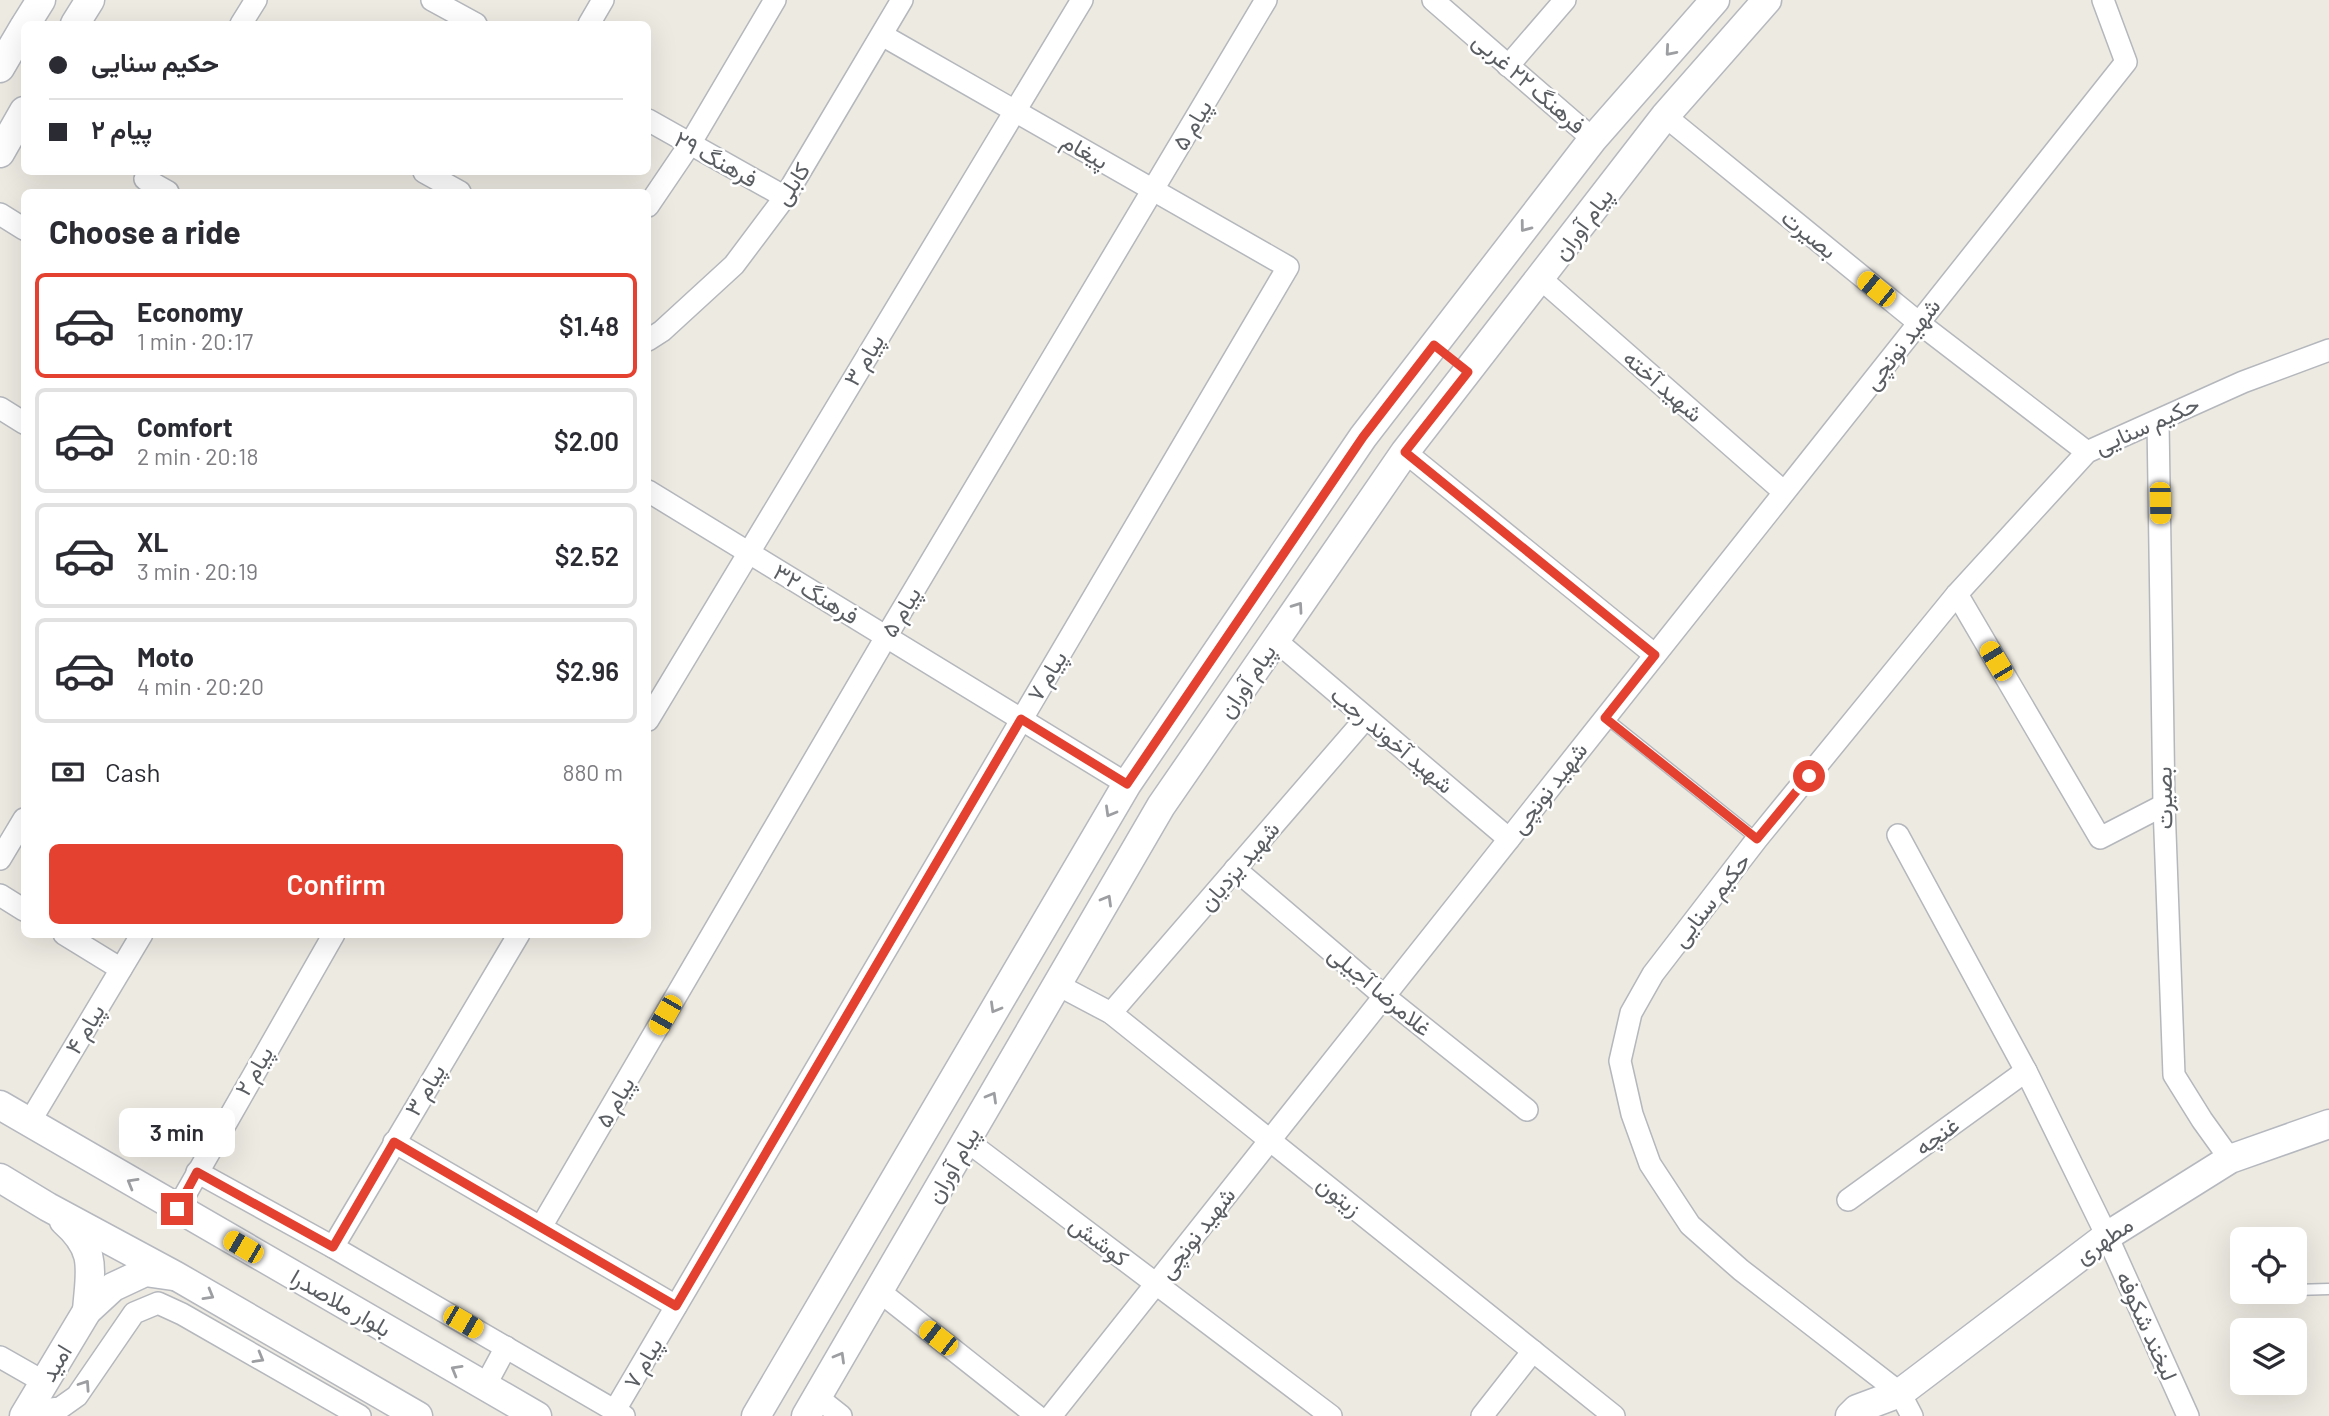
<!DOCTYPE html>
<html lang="en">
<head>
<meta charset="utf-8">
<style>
	body { margin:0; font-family:Barlow,Vazirmatn,sans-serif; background:#f2f2f3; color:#2b2b33; height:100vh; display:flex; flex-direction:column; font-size:26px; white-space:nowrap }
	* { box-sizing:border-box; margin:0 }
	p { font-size:23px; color:#7c7c81 }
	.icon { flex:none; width:38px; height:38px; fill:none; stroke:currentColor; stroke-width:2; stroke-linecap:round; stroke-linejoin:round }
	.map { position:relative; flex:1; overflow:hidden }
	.drawer { position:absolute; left:21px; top:189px; width:630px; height:749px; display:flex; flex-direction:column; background:#fff; border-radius:10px; box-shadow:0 7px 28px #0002 }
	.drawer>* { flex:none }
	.guide { position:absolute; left:21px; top:21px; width:630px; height:154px; border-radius:10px; box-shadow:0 7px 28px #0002; display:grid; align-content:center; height:154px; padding:0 28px; background:#fff }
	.buttons { position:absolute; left:2230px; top:1227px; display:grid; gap:14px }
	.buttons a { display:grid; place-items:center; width:77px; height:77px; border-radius:10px; background:#fff; box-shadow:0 7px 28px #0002; font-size:35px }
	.end { position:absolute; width:32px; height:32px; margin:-16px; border:9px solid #e44130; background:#fff; box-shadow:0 0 0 4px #fff }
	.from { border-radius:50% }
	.bubble { position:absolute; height:49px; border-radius:10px; background:#fff; box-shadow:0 7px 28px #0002; font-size:23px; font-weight:600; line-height:49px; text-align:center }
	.car { position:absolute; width:21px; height:42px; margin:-21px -10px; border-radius:9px; box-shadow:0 0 5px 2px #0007; background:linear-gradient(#f5c518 24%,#345 0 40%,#f5c518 0 76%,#345 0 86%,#f5c518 0) }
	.guide b { display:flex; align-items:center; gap:24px; height:66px; font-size:26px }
	.guide b+b { border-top:2px solid #e1e1e2 }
	.guide i { width:18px; height:18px; background:#2b2b33 }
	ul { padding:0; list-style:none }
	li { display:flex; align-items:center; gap:21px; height:105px; margin:0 14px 10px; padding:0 14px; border:4px solid #e1e1e2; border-radius:10px }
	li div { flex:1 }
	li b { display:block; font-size:26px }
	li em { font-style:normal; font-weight:600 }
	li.current { border-color:#e44130 }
	li>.icon { width:63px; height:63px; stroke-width:1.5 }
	h2 { padding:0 28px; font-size:32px; line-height:84px }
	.pay { display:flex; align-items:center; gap:18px; height:77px; padding:0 28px; font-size:26px }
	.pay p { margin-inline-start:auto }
	.primary-button { display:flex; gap:14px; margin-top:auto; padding:14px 28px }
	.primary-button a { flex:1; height:80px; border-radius:10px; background:#e44130; color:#fff; font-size:28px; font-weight:600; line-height:80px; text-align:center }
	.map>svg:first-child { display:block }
</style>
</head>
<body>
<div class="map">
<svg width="2329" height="1416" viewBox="0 0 2329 1416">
	<rect width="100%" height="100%" fill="#edeae2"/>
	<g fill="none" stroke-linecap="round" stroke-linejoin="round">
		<g stroke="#b4b7bc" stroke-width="13">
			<g id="lane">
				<path d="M 1606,718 L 1757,839"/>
				<path d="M 2294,1290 L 2329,1289"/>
			</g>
		</g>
		<g stroke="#b4b7bc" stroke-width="24">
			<g id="street">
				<path d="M 432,0 L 476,24"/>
				<path d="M 1433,0 L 1593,139"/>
				<path d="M 241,24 L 256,0"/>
				<path d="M 589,24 L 603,0"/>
				<path d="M 1508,66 L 1565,0"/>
				<path d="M 1665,116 L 1919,323 L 2087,452"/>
				<path d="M 648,120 L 785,197"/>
				<path d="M 424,172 L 460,192"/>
				<path d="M 145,179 L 168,192"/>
				<path d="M 648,206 L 690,144 L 775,0"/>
				<path d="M 0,214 L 24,229"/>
				<path d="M 1541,279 L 1784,492"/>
				<path d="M 648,340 L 662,331 L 734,265 L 785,197 L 902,0"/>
				<path d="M 0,408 L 24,423"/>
				<path d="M 2158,421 L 2164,805 L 2174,1075 L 2202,1120 L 2230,1159"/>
				<path d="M 1405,452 L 1655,655"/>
				<path d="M 648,491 L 1127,784"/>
				<path d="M 1957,594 L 2100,838 L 2164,805"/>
				<path d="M 1275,640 L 1509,839"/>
				<path d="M 648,720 L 1082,0"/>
				<path d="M 1898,835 L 2026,1071 L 2107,1236 L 2188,1416"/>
				<path d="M 0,859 L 24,819"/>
				<path d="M 1235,869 L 1384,996 L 1527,1110"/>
				<path d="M 0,895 L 24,910"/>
				<path d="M 64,934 L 121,969"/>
				<path d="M 1058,985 L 1111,1013 L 1614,1416"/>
				<path d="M 1111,1013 L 1366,718"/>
				<path d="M 29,1123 L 142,934"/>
				<path d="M 967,1141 L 1331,1416"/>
				<path d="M 394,1142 L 676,1306"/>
				<path d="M 197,1172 L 333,1247 L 624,1416"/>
				<path d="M 1848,1200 L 2026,1071"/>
				<path d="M 177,1209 L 334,934"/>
				<path d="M 541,1227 L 886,637 L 1266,0"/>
				<path d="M 333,1247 L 519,934"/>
				<path d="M 879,1291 L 1037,1416"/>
				<path d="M 0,1357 L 44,1382"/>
				<path d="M 485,1386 L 506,1347"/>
				<path d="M 817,1397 L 841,1416"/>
				<path d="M 615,1410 L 1288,267 L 882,35"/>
				<path d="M 26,1412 L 60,1408 L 77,1396 L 134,1313 L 158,1303 L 182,1314 L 360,1416"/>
				<path d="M 1051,1416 L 2126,62 L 2103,0"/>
				<path d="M 1482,1416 L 1533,1351"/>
				<path d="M 1912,1416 L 1900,1393 L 1741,1270 L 1690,1225 L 1650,1164 L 1632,1114 L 1620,1061 L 1631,1013 L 1653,974 L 1757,839 L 1957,594 L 2087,452 L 2243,382 L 2329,350"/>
			</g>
		</g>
		<g stroke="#b5b8be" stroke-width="31">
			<g id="secondary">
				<path d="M 26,24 L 41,0"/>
				<path d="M 75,24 L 90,0"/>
				<path d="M 0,68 L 24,27"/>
				<path d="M 0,153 L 24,111"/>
				<path d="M 0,1105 L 537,1416"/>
				<path d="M 0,1178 L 48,1207 L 176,1276 L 418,1416"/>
				<path d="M 64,1221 C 98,1251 90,1270 87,1311"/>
				<path d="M 24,1416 L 87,1311 L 113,1287 L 145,1272 L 173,1276"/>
				<path d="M 756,1416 L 1127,784 L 1363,437 L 1593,139 L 1715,0"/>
				<path d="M 806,1416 L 1161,806 L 1405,452 L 1665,116 L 1767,0"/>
				<path d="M 1850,1416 L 1857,1409 L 1900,1393 L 2107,1236 L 2230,1159 L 2329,1124"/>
			</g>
		</g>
		<use href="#lane" stroke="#fff" stroke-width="10"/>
		<use href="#street" stroke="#fff" stroke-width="21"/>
		<use href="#secondary" stroke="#fff" stroke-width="28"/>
	</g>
	<defs><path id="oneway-chevron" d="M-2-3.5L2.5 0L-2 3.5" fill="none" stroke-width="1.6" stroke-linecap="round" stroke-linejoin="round" transform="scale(1.75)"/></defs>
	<g stroke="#9c9ea1">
		<use href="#oneway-chevron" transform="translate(1670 51) rotate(131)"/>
		<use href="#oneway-chevron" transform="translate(1525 227) rotate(127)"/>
		<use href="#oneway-chevron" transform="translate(1298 607) rotate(-55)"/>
		<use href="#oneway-chevron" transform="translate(1110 812) rotate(120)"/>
		<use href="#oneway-chevron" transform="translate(1107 900) rotate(-60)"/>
		<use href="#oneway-chevron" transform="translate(995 1008) rotate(120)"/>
		<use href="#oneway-chevron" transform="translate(992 1097) rotate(-60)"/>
		<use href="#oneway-chevron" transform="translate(132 1183) rotate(-150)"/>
		<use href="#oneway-chevron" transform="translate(209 1295) rotate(30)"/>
		<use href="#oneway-chevron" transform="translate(840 1357) rotate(-60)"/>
		<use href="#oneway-chevron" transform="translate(259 1358) rotate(30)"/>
		<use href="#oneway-chevron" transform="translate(456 1370) rotate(-150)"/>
		<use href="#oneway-chevron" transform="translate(85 1385) rotate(-56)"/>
	</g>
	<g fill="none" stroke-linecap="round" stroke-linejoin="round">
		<path stroke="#e44130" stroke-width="9" d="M 177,1209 L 197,1172 L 333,1247 L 394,1142 L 676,1306 L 1021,719 L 1127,784 L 1363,437 L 1434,345 L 1468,372 L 1405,452 L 1655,655 L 1605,718 L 1757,839 L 1809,776"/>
	</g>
	<g text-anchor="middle" stroke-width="5" stroke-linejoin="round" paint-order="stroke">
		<g font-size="23" fill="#5a5e62" stroke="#fff">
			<text transform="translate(1529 83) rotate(41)" y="8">فرهنگ ۲۲ غربی</text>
			<text transform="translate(1192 125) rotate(-59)" y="8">پیام ۵</text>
			<text transform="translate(1085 151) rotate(30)" y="8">پیغام</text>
			<text transform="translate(716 159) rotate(29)" y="8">فرهنگ ۲۹</text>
			<text transform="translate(792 184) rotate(-57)" y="8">کابلی</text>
			<text transform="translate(1583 224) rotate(-53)" y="8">پیام آوران</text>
			<text transform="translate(1809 234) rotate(39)" y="8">بصیرت</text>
			<text transform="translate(1902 344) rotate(-52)" y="8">شهید نونچی</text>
			<text transform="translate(864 360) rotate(-59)" y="8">پیام ۳</text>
			<text transform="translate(1663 386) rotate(41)" y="8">شهید آخته</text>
			<text transform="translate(2147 425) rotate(-24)" y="8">حکیم سنایی</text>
			<text transform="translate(816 594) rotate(31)" y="8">فرهنگ ۳۲</text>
			<text transform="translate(901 612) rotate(-59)" y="8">پیام ۵</text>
			<text transform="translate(1047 676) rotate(-59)" y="8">پیام ۷</text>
			<text transform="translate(1247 681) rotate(-56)" y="8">پیام آوران</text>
			<text transform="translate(1392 740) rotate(40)" y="8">شهید آخوند رجب</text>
			<text transform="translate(1549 788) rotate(-52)" y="8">شهید نونچی</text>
			<text transform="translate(2164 798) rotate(-91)" y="8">بصیرت</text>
			<text transform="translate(1239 866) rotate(-49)" y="8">شهید یزدیان</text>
			<text transform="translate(1711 900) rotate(-52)" y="8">حکیم سنایی</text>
			<text transform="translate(1380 991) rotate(40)" y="8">غلامرضا آجیلی</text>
			<text transform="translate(85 1029) rotate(-59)" y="8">پیام ۴</text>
			<text transform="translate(254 1071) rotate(-60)" y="8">پیام ۲</text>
			<text transform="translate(425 1090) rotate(-59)" y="8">پیام ۳</text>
			<text transform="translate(615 1102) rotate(-60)" y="8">پیام ۵</text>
			<text transform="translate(1937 1136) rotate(-36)" y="8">غنچه</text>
			<text transform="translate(953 1165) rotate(-60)" y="8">پیام آوران</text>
			<text transform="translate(1339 1196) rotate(39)" y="8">زیتون</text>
			<text transform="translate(1197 1233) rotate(-52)" y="8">شهید نونچی</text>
			<text transform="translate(2104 1240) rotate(-35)" y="8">مطهری</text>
			<text transform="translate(1099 1241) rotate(37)" y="8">کوشش</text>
			<text transform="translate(341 1303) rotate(30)" y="8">بلوار ملاصدرا</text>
			<text transform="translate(2147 1326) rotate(66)" y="8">لبخند شکوفه</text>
			<text transform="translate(56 1363) rotate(-59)" y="8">امید</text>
			<text transform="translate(643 1363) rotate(-60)" y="8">پیام ۷</text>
		</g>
	</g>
</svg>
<div class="buttons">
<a><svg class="icon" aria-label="locate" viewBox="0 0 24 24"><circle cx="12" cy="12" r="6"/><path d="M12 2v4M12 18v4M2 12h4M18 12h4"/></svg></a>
<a><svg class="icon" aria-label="layers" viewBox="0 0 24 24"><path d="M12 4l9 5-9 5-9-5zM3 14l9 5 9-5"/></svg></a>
</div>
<i class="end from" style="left:1809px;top:776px"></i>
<i class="end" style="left:177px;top:1209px"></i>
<div class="bubble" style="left:119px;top:1108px;width:116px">3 min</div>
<i class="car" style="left:1876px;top:289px;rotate:309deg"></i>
<i class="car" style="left:2160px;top:503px;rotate:179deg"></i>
<i class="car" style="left:1996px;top:661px;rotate:329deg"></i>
<i class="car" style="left:665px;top:1015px;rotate:210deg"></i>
<i class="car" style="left:243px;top:1247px;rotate:300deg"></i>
<i class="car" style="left:463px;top:1322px;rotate:120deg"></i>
<i class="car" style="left:938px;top:1338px;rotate:308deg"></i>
<div class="guide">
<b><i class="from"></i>حکیم سنایی</b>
<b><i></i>پیام ۲</b>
</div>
<section class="drawer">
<h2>Choose a ride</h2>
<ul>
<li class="current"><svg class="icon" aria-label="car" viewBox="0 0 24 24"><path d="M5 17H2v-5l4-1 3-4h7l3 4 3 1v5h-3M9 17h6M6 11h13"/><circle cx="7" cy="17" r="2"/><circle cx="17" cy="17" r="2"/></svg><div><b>Economy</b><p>1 min · 20:17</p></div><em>$1.48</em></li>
<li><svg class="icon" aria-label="car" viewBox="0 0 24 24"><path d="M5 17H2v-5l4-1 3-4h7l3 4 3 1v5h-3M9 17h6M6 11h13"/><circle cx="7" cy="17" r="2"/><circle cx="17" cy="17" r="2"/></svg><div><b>Comfort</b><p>2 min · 20:18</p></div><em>$2.00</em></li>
<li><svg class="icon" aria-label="car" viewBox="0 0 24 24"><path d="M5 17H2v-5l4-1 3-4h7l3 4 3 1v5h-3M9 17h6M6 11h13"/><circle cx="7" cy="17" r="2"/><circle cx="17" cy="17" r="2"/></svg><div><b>XL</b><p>3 min · 20:19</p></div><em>$2.52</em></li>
<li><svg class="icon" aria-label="car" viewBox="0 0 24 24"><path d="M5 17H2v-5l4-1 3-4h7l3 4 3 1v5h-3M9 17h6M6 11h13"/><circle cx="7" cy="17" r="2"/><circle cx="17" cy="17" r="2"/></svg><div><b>Moto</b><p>4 min · 20:20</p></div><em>$2.96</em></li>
</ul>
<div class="pay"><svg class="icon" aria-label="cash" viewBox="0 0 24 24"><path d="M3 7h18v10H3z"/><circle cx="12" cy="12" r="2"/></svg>Cash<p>880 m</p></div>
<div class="primary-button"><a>Confirm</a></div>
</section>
</div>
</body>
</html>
